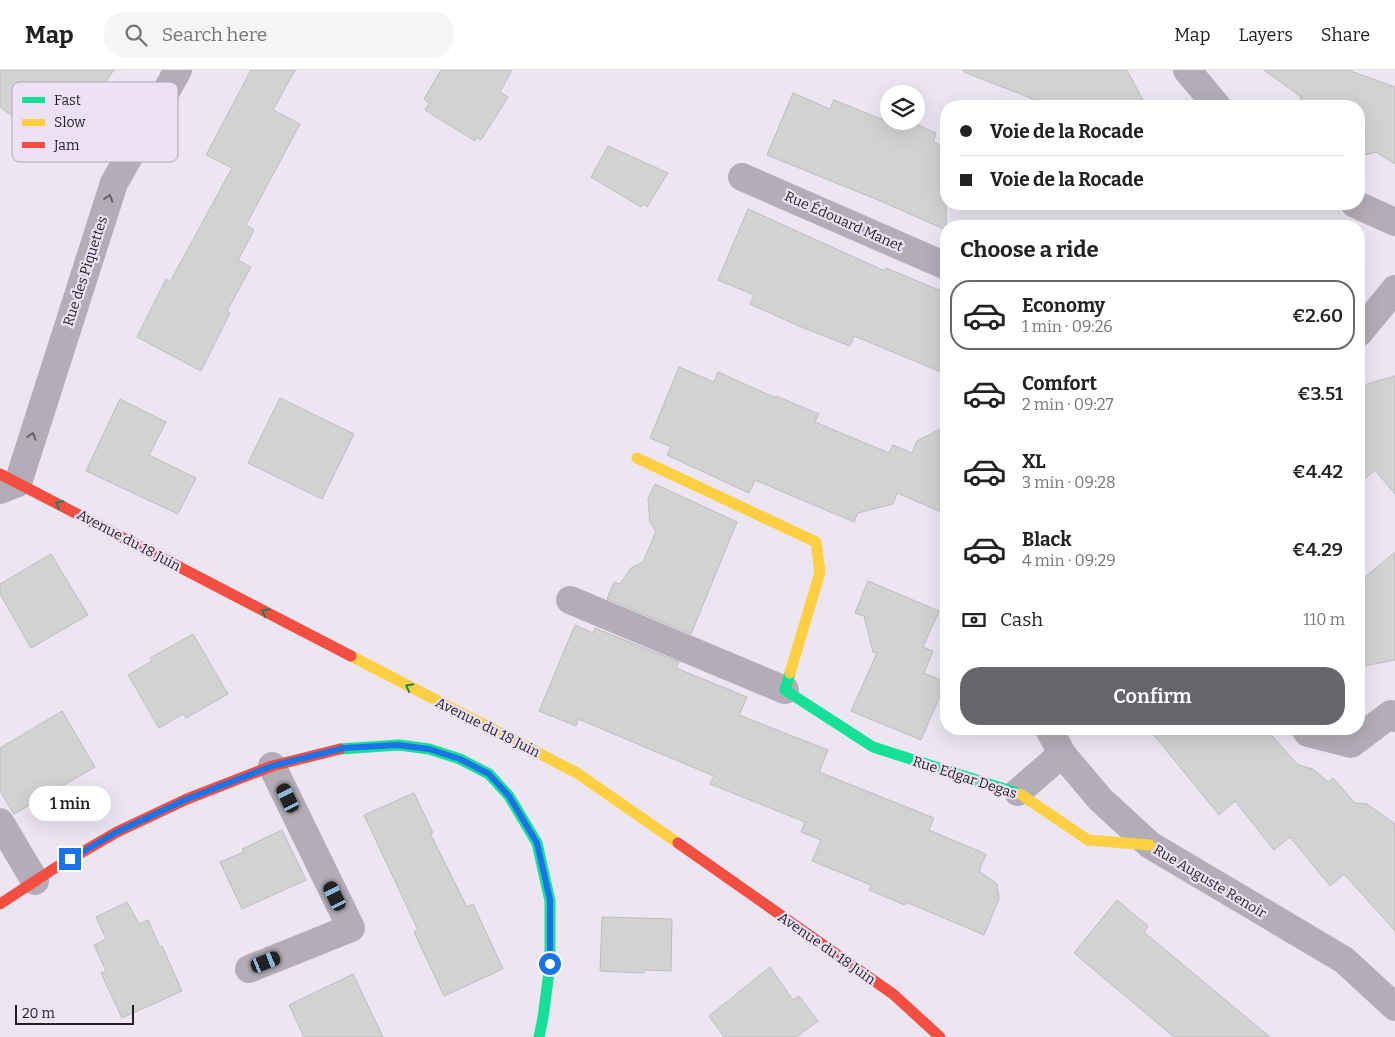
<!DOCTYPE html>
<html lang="en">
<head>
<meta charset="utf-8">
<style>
	body { margin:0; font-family:Bitter,serif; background:#f6f6f6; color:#222; height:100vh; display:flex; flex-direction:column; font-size:19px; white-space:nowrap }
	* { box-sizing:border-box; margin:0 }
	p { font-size:16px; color:#767676 }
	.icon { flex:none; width:28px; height:28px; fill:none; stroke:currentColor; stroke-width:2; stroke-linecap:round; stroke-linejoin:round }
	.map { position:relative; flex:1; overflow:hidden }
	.drawer { position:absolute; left:940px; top:150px; width:425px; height:515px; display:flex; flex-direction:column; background:#fff; border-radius:20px; box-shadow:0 5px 20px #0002 }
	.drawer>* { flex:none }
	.guide { position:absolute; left:940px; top:30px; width:425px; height:110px; border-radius:20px; box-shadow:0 5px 20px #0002; display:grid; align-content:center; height:110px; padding:0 20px; background:#fff }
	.fabs { position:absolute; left:880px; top:15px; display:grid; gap:10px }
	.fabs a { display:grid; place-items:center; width:45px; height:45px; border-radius:50%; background:#fff; box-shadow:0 5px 20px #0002; font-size:25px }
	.scale { position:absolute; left:15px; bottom:12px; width:119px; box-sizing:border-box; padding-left:5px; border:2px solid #221f26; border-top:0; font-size:14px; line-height:18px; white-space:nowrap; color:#221f26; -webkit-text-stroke:4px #ece1f5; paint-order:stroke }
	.end { position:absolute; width:22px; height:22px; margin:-11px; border:6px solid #1a73e8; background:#fff; box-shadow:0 0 0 2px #fff }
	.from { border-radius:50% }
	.bubble { position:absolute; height:35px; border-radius:18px; background:#fff; box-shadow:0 5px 20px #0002; font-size:16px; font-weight:600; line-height:35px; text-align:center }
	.car { position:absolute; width:15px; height:30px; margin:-15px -8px; border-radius:6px; box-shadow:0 0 4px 1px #0007; background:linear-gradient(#222 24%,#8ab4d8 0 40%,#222 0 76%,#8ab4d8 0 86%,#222 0) }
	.guide b { display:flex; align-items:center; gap:18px; height:48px; font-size:19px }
	.guide b+b { border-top:1px solid #e0e0e0 }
	.guide i { width:12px; height:12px; background:#222 }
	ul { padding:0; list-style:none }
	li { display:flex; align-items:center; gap:15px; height:70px; margin:0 10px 8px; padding:0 10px; border:2px solid transparent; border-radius:20px }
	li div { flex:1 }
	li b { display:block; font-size:19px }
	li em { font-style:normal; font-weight:600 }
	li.on { border-color:#68656d }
	li>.icon { width:45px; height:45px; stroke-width:1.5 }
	h2 { padding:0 20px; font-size:22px; line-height:60px }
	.pay { display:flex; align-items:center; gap:12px; height:55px; padding:0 20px; font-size:19px }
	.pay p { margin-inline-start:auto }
	.button { display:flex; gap:10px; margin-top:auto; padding:10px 20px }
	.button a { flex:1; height:58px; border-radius:20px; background:#68656d; color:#fff; font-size:20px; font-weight:600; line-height:58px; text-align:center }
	header { display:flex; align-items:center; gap:30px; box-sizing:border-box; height:70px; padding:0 25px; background:#fff; border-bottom:1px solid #e0e0e0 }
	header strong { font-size:24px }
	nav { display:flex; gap:28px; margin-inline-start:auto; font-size:18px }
	.search { width:350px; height:45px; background:#f6f6f6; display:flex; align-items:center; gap:12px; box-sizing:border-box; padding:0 18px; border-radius:20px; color:#767676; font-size:19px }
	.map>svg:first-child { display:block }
</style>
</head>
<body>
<header>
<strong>Map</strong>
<div class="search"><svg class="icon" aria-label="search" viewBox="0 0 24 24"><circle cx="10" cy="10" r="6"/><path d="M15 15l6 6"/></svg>Search here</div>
<nav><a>Map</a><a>Layers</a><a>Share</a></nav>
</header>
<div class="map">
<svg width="1395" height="967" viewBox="0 0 1395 967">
	<rect width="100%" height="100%" fill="#ebe6f1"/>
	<g fill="#d3d2d3" stroke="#bdbcbd">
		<path d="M 0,0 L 114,0 L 81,46 L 47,22 L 22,53 L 0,37 Z"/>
		<path d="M 251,0 L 295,0 L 273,40 L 300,54 L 246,155 L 254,160 L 238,190 L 251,197 L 227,241 L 230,243 L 201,301 L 137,267 L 166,209 L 170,212 L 232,98 L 206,85 Z"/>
		<path d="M 441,0 L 512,0 L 500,22 L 508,27 L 481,70 L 478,68 L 475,71 L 425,40 L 429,33 L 424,29 Z"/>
		<path d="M 964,0 L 1127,0 L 1146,36 L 1051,36 L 964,2 Z"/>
		<path d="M 1264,0 L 1348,0 L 1395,17 L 1395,94 L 1376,82 L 1364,85 L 1359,65 L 1359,36 L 1297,36 L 1301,27 Z"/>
		<path d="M 793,23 L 830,39 L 834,30 L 886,51 L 909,51 L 936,63 L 933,72 L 946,77 L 946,160 L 883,132 L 767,85 Z"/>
		<path d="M 608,76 L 668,103 L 647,137 L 644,134 L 641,137 L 591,107 Z"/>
		<path d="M 748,139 L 885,201 L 886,198 L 946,223 L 946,304 L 854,266 L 850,276 L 801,257 L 750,234 L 754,225 L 718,210 Z"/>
		<path d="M 679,297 L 714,312 L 718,302 L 776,328 L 776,326 L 819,344 L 815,352 L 889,383 L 893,375 L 912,383 L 917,371 L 946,356 L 946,444 L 897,423 L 893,434 L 858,443 L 854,452 L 755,410 L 749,423 L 667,385 L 671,377 L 650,368 Z"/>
		<path d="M 1395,306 L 1395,424 L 1375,400 L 1359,414 L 1359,320 L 1367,314 Z"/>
		<path d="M 280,328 L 354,364 L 322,429 L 248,393 Z"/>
		<path d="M 120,329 L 166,352 L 149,385 L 196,408 L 178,444 L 86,401 Z"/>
		<path d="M 655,414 L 737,452 L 691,564 L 607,529 L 614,512 L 620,514 L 631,498 L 643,492 L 649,478 L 656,461 L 650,452 L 648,429 Z"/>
		<path d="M 1395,482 L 1395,590 L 1359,597 L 1359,512 Z"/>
		<path d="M 51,484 L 88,545 L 31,578 L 0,524 L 0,514 Z"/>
		<path d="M 868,511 L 939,541 L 923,577 L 933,581 L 924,603 L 946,612 L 921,670 L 851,641 L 877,583 L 873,582 L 864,546 L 855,543 Z"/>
		<path d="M 575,555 L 593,563 L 595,558 L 679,592 L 676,598 L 747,627 L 739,645 L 828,680 L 819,702 L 934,748 L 929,760 L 986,784 L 979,801 L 997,814 L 999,829 L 984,865 L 906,832 L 905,835 L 869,820 L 871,815 L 812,791 L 821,770 L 801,762 L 805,752 L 710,714 L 714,706 L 578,649 L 576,656 L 539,641 Z"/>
		<path d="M 193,564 L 228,624 L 186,648 L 183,644 L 159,658 L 128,605 L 152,591 L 150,588 Z"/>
		<path d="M 62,641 L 95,697 L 14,744 L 0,721 L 0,678 Z"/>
		<path d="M 1149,659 L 1266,659 L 1298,695 L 1313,699 L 1328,712 L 1333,708 L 1355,733 L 1367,734 L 1395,754 L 1395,861 L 1344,804 L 1330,816 L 1290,767 L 1274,780 L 1235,731 L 1219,745 Z"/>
		<path d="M 414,723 L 433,763 L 430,763 L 467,837 L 473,834 L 503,899 L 444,926 L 414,862 L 418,860 L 364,745 Z"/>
		<path d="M 282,760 L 306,810 L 242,839 L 220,792 L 244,782 L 242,779 Z"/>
		<path d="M 1117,830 L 1148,856 L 1144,862 L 1270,967 L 1174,967 L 1074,883 Z"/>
		<path d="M 127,832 L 139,854 L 148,850 L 160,877 L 162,876 L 182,921 L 122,948 L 101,903 L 106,901 L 94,875 L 106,869 L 96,847 Z"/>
		<path d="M 602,847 L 672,849 L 671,901 L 644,900 L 644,903 L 600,901 Z"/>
		<path d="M 770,897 L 793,930 L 799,926 L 818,951 L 797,967 L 724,967 L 709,946 Z"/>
		<path d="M 353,904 L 383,967 L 304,967 L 289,935 Z"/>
	</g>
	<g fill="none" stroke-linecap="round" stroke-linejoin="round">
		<g stroke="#b2adb6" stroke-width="28">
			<path d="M 1187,0 L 1217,36"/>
			<path d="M 742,107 L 946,196"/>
			<path d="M 1355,134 L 1395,152"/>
			<path d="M 1359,263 L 1395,219"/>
			<path d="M 0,420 L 18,413 L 114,113 L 178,0"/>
			<path d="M 570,530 L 785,620"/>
			<path d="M 1049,659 L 1062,684 L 1100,729 L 1150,775 L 1344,890 L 1395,937"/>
			<path d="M 1305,659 L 1308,663 L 1351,674 L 1391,644 L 1395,648"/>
			<path d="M 1018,722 L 1062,684"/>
			<path d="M 0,752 L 35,811"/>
			<path d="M 249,899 L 351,858 L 272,696"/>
		</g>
		<g stroke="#16e098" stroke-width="11">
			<path d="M 790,603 L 785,620 L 873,677 L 1020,724"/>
			<path d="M 340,679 L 399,675 L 429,679 L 460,689 L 489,704 L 509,726 L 537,773 L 550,831 L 550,894 L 543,948 L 539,967"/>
		</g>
		<g stroke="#ffcf43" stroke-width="11">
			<path d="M 637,388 L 816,472 L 820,502 L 790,603"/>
			<path d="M 351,586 L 577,703 L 678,773"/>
			<path d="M 1020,724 L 1088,770 L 1150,775"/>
		</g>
		<g stroke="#f24e42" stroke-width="11">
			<path d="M 0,404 L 351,586"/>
			<path d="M 678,773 L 893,924 L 940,967"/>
			<path d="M 0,834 L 55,798 L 117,762 L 187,729 L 272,696 L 340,679"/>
		</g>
	</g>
	<defs><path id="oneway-chevron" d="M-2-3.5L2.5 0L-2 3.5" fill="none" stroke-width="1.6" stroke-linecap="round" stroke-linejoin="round" transform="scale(1.25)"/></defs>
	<g stroke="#635f67">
		<use href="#oneway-chevron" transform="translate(109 128) rotate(-72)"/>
		<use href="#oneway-chevron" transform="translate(32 366) rotate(-72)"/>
	</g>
	<g stroke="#1c805f">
		<use href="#oneway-chevron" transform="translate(59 434) rotate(-152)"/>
		<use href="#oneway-chevron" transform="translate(265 542) rotate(-152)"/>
		<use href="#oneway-chevron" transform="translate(409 617) rotate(-152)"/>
	</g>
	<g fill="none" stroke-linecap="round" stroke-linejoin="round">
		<path stroke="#1a73e8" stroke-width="6" d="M 70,789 L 117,762 L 187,729 L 272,696 L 344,678 L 398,675 L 429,679 L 460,689 L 489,704 L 509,726 L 537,773 L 550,830 L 550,894"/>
	</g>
	<g text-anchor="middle" stroke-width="4.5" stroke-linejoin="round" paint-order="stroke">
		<g font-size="14" fill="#221f26" stroke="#ece1f5">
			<text transform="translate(844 151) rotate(24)" y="5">Rue Édouard Manet</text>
			<text transform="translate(85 201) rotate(-72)" y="5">Rue des Piquettes</text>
			<text transform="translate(129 470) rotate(28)" y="5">Avenue du 18 Juin</text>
			<text transform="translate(488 657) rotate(27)" y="5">Avenue du 18 Juin</text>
			<text transform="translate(965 707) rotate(18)" y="5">Rue Edgar Degas</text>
			<text transform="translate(1210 811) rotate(31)" y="5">Rue Auguste Renoir</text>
			<text transform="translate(827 878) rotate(35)" y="5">Avenue du 18 Juin</text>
		</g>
	</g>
	<rect x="12" y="12" width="166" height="80" rx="8" fill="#ece1f5" stroke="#afa7b7" stroke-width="1"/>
	<rect x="22" y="27" width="23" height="6" fill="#16e098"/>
	<rect x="22" y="49" width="23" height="7" fill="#ffcf43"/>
	<rect x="22" y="72" width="23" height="6" fill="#f24e42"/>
	<g font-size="14" fill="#221f26">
		<text x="54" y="35">Fast</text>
		<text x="54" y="57">Slow</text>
		<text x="54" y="80">Jam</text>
	</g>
</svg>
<div class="fabs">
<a><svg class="icon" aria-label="layers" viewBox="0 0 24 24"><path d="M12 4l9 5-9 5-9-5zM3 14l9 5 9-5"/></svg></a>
</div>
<div class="scale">20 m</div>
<i class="end from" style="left:550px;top:894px"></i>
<i class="end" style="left:70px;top:789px"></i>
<div class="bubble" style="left:29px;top:716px;width:82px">1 min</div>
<i class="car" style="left:288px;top:728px;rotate:334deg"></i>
<i class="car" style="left:335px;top:826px;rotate:334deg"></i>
<i class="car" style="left:266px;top:892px;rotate:68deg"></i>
<div class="guide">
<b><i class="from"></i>Voie de la Rocade</b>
<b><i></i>Voie de la Rocade</b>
</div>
<section class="drawer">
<h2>Choose a ride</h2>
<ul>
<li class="on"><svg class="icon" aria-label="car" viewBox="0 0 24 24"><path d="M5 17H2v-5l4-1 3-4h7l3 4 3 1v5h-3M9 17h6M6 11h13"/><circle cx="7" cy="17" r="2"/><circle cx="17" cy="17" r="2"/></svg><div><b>Economy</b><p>1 min · 09:26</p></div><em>€2.60</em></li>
<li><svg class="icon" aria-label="car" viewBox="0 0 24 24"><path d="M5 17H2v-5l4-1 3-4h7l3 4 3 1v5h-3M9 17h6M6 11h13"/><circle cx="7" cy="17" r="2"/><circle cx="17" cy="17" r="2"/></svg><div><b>Comfort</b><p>2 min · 09:27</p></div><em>€3.51</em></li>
<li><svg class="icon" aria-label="car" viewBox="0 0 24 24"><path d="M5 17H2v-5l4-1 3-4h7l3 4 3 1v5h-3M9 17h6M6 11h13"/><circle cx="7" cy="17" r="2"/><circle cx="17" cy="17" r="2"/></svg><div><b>XL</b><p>3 min · 09:28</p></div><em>€4.42</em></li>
<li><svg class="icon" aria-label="car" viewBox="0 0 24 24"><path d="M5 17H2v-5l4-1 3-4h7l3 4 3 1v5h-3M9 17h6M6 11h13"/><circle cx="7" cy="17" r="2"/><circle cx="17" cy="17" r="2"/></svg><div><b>Black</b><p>4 min · 09:29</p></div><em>€4.29</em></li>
</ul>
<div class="pay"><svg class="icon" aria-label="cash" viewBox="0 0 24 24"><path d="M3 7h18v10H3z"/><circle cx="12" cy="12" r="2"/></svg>Cash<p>110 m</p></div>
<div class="button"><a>Confirm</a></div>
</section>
</div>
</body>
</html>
